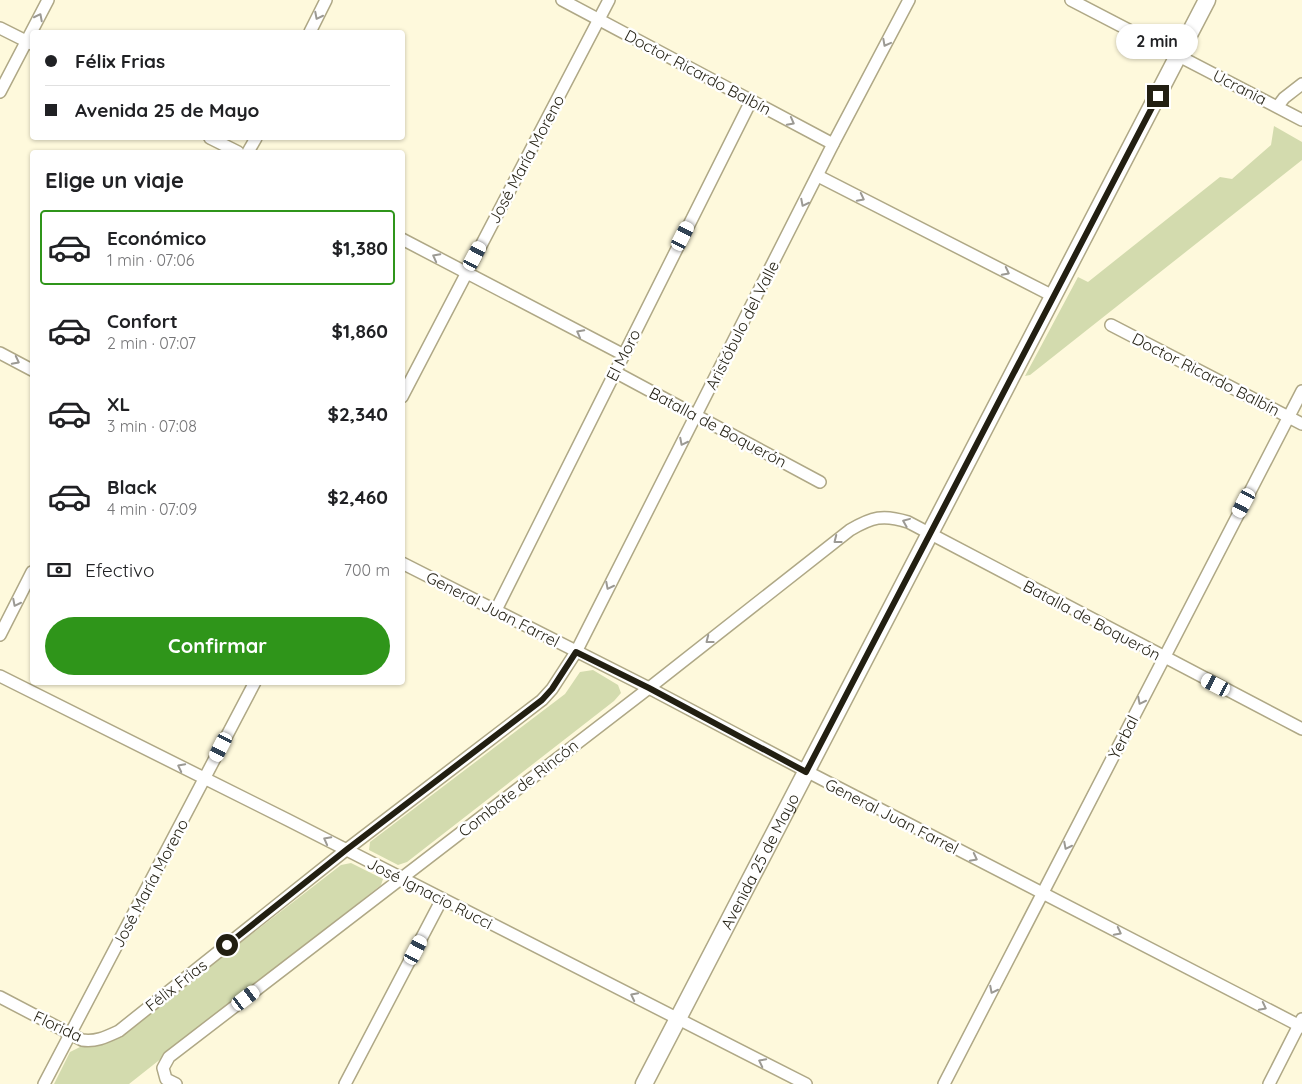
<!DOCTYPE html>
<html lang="es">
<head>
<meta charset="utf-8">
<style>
	body { margin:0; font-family:Quicksand,sans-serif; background:#f2f2f2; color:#202124; height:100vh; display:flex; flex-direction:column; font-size:19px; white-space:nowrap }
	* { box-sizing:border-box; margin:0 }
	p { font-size:16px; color:#757577 }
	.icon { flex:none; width:28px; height:28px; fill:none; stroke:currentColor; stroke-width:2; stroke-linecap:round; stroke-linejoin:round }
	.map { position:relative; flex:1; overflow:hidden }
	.drawer { position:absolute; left:30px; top:150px; width:375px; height:535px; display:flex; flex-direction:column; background:#fff; border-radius:5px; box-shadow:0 1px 4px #0004 }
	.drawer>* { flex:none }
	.guide { position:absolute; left:30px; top:30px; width:375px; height:110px; border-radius:5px; box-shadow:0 1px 4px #0004; display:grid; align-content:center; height:110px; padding:0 15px; background:#fff }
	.end { position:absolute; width:22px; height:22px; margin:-11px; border:6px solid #221f12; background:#fff; box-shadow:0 0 0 2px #fff }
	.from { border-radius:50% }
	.bubble { position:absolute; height:35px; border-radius:18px; background:#fff; box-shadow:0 1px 4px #0004; font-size:16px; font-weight:800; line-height:35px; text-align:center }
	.car { position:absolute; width:15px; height:30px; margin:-15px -8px; border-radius:6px; box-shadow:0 0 4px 1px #0007; background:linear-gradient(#fff 24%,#345 0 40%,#fff 0 76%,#345 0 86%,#fff 0) }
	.guide b { display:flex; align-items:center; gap:18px; height:48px; font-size:19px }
	.guide b+b { border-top:1px solid #e0e0e0 }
	.guide i { width:12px; height:12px; background:#202124 }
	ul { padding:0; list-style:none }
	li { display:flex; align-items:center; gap:15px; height:75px; margin:0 10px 8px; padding:0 5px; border:2px solid transparent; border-radius:5px }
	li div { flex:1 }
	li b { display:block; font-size:19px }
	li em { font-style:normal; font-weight:800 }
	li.on { border-color:#2f951a }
	li>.icon { width:45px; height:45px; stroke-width:1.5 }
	h2 { padding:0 15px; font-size:22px; line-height:60px }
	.pay { display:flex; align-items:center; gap:12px; height:55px; padding:0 15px; font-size:19px }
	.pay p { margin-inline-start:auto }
	.cta { display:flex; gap:10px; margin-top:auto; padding:10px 15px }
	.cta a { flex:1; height:58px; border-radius:30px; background:#2f951a; color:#fff; font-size:20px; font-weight:800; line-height:58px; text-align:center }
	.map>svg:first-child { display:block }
</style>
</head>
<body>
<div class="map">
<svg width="1302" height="1084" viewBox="0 0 1302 1084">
	<rect width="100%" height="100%" fill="#fef9dc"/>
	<g fill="#d3dbae">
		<path d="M 1274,126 L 1302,142 L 1302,160 L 1030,375 L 1025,376 L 1078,277 L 1088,282 L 1220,177 L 1232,179 L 1271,145 Z"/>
		<path d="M 593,670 L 618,685 L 621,693 L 614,701 L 407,862 L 398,865 L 369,850 L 370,842 L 565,694 L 580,672 Z"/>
		<path d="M 351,863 L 383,879 L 381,885 L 129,1084 L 54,1084 L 70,1052 L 80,1047 L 97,1045 L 121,1035 L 341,865 Z"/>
	</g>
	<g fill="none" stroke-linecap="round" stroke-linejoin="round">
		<g stroke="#afa886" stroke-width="14">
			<g id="street">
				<path d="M 562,0 L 833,144"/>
				<path d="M 1071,0 L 1302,120"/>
				<path d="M 0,28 L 32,44"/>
				<path d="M 310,32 L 326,0"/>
				<path d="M 0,92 L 48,0"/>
				<path d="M 1278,106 L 1284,98 L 1302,84"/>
				<path d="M 210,138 L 238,152"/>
				<path d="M 248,152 L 256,138"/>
				<path d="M 818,176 L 1053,296"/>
				<path d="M 402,239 L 624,355"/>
				<path d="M 1111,325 L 1302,424"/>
				<path d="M 0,353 L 32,370"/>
				<path d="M 615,372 L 820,482"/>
				<path d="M 402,397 L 609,0"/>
				<path d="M 402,563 L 649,688 L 806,771 L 1302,1027"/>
				<path d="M 496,610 L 751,101"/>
				<path d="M 0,635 L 32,572"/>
				<path d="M 0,676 L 288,820 L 806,1084"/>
				<path d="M 0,997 L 82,1040 C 96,1042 106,1037 119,1031 L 346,850 L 542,700 L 552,689 L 576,652 L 833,144 L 909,0"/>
				<path d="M 44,1084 L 255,682"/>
				<path d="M 176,1084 L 166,1079 L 163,1068 L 169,1057 L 649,688 L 850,530 C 872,517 883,514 908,522 L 1302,729"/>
				<path d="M 345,1084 L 442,899"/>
				<path d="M 944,1084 L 1302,391"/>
				<path d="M 1269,1084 L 1302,1019"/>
			</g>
		</g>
		<g stroke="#afa886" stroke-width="19">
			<g id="secondary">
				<path id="s1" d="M 644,1084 L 1207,0"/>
			</g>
		</g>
		<use href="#street" stroke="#fff" stroke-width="11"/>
		<use href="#secondary" stroke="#fff" stroke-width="16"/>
	</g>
	<defs><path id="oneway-chevron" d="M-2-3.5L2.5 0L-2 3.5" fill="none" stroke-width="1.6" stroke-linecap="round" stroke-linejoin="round" transform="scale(1.25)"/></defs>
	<g stroke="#9c9a94">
		<use href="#oneway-chevron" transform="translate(318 16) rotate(117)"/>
		<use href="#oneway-chevron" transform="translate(39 17) rotate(-63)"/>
		<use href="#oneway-chevron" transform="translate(886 43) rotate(118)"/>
		<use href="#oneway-chevron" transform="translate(791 122) rotate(28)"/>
		<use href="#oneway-chevron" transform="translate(861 198) rotate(27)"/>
		<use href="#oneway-chevron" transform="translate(804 203) rotate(117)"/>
		<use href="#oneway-chevron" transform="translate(436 257) rotate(-152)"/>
		<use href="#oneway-chevron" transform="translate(1006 272) rotate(27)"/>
		<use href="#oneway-chevron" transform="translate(580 333) rotate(-152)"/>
		<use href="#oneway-chevron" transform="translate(16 361) rotate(27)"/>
		<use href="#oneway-chevron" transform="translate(683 442) rotate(117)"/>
		<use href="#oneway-chevron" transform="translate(906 522) rotate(-158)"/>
		<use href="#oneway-chevron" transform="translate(837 540) rotate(142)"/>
		<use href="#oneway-chevron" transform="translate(609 586) rotate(117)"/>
		<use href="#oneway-chevron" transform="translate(16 603) rotate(117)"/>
		<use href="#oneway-chevron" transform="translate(709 640) rotate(142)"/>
		<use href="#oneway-chevron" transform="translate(1141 701) rotate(117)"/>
		<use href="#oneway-chevron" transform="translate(181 767) rotate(-153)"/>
		<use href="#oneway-chevron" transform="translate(327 840) rotate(-152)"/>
		<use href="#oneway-chevron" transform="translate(1067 846) rotate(117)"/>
		<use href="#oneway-chevron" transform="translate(974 858) rotate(27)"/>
		<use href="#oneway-chevron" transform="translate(1118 932) rotate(27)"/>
		<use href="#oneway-chevron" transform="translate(993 990) rotate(117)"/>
		<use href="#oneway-chevron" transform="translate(634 996) rotate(-153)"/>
		<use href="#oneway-chevron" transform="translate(1263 1007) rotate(27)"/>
		<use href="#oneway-chevron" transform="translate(762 1062) rotate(-153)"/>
	</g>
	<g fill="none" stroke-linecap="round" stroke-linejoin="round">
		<path stroke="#221f12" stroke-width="6" d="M 227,945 L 346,850 L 542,700 L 552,689 L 576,652 L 649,688 L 806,772 L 1158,96"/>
	</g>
	<g text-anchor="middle" stroke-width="5" stroke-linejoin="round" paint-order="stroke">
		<g font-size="16" fill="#221f12" stroke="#fff">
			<text transform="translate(698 72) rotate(28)" y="6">Doctor Ricardo Balbín</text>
			<text transform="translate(1240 87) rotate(27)" y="6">Ucrania</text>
			<text transform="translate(526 159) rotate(-62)" y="6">José María Moreno</text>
			<text transform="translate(742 325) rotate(-63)" y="6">Aristóbulo del Valle</text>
			<text transform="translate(623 355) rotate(-63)" y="6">El Moro</text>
			<text transform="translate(1206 374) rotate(27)" y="6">Doctor Ricardo Balbín</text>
			<text transform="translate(718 427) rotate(28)" y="6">Batalla de Boquerón</text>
			<text transform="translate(493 609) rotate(27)" y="6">General Juan Farrel</text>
			<text transform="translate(1092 620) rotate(28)" y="6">Batalla de Boquerón</text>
			<text transform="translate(1123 737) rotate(-63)" y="6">Yerbal</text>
			<text transform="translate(518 788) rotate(-38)" y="6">Combate de Rincón</text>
			<text transform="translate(892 816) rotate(27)" y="6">General Juan Farrel</text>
			<text dy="6" stroke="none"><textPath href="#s1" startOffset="251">Avenida 25 de Mayo</textPath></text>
			<text transform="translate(150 883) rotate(-62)" y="6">José María Moreno</text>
			<text transform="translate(430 893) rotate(27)" y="6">José Ignacio Rucci</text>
			<text transform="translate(176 985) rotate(-38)" y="6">Félix Frias</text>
			<text transform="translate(58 1026) rotate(25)" y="6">Florida</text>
		</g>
	</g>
</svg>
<i class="end from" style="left:227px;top:945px"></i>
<i class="end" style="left:1158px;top:96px"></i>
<div class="bubble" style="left:1116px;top:24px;width:82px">2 min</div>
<i class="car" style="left:683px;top:236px;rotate:27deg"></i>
<i class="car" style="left:475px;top:256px;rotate:28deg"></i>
<i class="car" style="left:1244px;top:503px;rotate:208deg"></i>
<i class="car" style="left:1216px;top:685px;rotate:297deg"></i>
<i class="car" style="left:221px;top:747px;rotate:207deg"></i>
<i class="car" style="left:416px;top:950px;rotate:28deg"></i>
<i class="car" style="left:246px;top:998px;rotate:53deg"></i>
<div class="guide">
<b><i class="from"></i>Félix Frias</b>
<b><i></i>Avenida 25 de Mayo</b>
</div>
<section class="drawer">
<h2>Elige un viaje</h2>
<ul>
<li class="on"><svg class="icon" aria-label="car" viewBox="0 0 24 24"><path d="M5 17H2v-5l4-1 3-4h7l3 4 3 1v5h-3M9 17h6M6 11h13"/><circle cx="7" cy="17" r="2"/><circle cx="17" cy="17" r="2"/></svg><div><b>Económico</b><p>1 min · 07:06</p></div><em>$1,380</em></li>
<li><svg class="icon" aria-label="car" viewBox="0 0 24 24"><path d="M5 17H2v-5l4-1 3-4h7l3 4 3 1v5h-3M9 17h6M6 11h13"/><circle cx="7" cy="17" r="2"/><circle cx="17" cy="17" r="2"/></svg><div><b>Confort</b><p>2 min · 07:07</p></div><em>$1,860</em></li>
<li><svg class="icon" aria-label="car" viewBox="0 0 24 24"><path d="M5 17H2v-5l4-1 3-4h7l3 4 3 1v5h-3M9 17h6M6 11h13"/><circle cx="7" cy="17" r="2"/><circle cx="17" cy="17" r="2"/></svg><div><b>XL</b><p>3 min · 07:08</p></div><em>$2,340</em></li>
<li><svg class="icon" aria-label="car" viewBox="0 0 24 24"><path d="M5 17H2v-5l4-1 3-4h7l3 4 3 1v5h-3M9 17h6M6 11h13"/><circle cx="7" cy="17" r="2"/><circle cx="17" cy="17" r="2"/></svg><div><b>Black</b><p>4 min · 07:09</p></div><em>$2,460</em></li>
</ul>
<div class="pay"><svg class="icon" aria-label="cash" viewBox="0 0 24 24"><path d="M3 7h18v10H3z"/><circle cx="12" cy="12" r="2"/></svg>Efectivo<p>700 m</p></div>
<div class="cta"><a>Confirmar</a></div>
</section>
</div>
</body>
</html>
